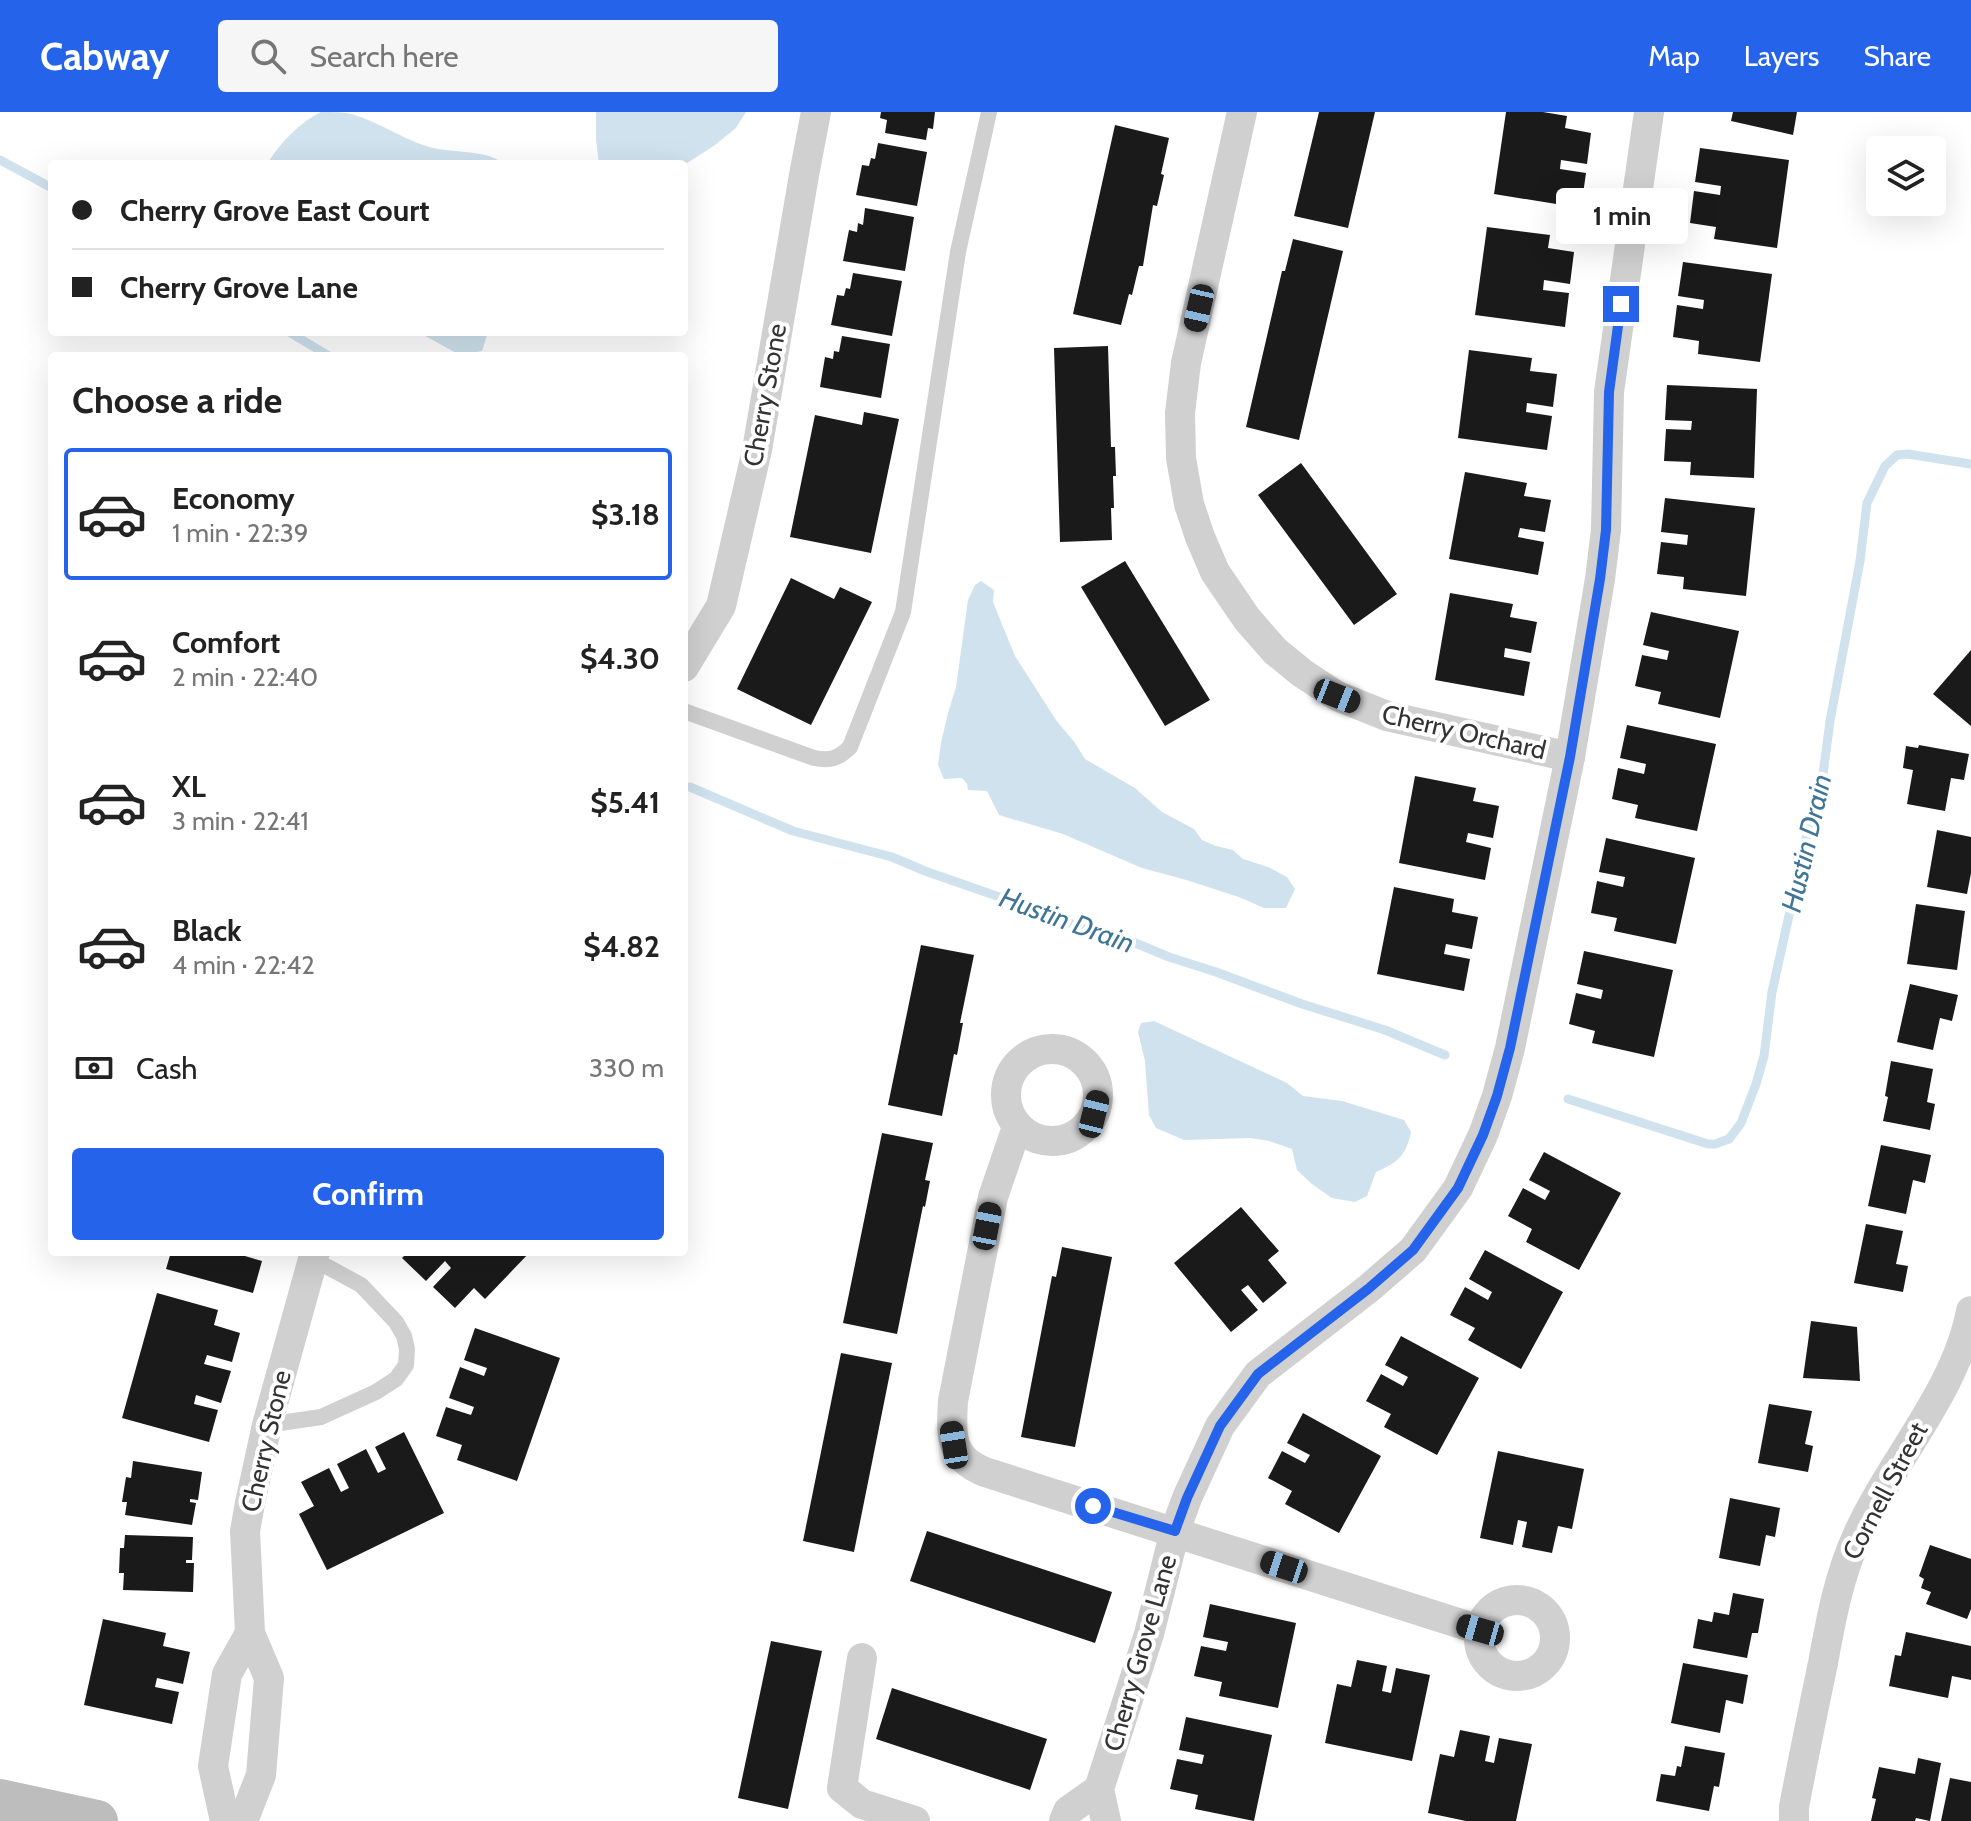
<!DOCTYPE html>
<html lang="en">
<head>
<meta charset="utf-8">
<style>
	body { margin:0; font-family:Cabin,sans-serif; background:#f6f6f6; color:#222; height:100vh; display:flex; flex-direction:column; font-size:30px; white-space:nowrap }
	* { box-sizing:border-box; margin:0 }
	p { font-size:26px; color:#767676 }
	.icon { flex:none; width:44px; height:44px; fill:none; stroke:currentColor; stroke-width:2; stroke-linecap:round; stroke-linejoin:round }
	.map { position:relative; flex:1; overflow:hidden }
	.panel { position:absolute; left:48px; top:240px; width:640px; height:904px; display:flex; flex-direction:column; background:#fff; border-radius:8px; box-shadow:0 8px 32px #0002 }
	.panel>* { flex:none }
	.banner { position:absolute; left:48px; top:48px; width:640px; height:176px; border-radius:8px; box-shadow:0 8px 32px #0002; display:grid; align-content:center; height:176px; padding:0 24px; background:#fff }
	.tools { position:absolute; left:1866px; top:24px; display:grid; gap:16px }
	.tools a { display:grid; place-items:center; width:80px; height:80px; border-radius:8px; background:#fff; box-shadow:0 8px 32px #0002; font-size:40px }
	.end { position:absolute; width:36px; height:36px; margin:-18px; border:10px solid #2563eb; background:#fff; box-shadow:0 0 0 4px #fff }
	.from { border-radius:50% }
	.bubble { position:absolute; height:56px; border-radius:8px; background:#fff; box-shadow:0 8px 32px #0002; font-size:26px; font-weight:700; line-height:56px; text-align:center }
	.car { position:absolute; width:24px; height:48px; margin:-24px -12px; border-radius:10px; box-shadow:0 0 6px 2px #0007; background:linear-gradient(#222 24%,#8ab4d8 0 40%,#222 0 76%,#8ab4d8 0 86%,#222 0) }
	.banner b { display:flex; align-items:center; gap:28px; height:76px; font-size:30px }
	.banner b+b { border-top:2px solid #e0e0e0 }
	.banner i { width:20px; height:20px; background:#222 }
	ul { padding:0; list-style:none }
	li { display:flex; align-items:center; gap:24px; height:132px; margin:0 16px 12px; padding:0 8px; border:4px solid transparent; border-radius:8px }
	li div { flex:1 }
	li b { display:block; font-size:30px }
	li em { font-style:normal; font-weight:700 }
	li.active { border-color:#2563eb }
	li>.icon { width:72px; height:72px; stroke-width:1.5 }
	h2 { padding:0 24px; font-size:36px; line-height:96px }
	.pay { display:flex; align-items:center; gap:20px; height:88px; padding:0 24px; font-size:30px }
	.pay p { margin-inline-start:auto }
	.primary-button { display:flex; gap:16px; margin-top:auto; padding:16px 24px }
	.primary-button a { flex:1; height:92px; border-radius:8px; background:#2563eb; color:#fff; font-size:32px; font-weight:700; line-height:92px; text-align:center }
	header { display:flex; align-items:center; gap:48px; box-sizing:border-box; height:112px; padding:0 40px; background:#2563eb; color:#fff }
	header strong { font-size:38px }
	nav { display:flex; gap:44px; margin-inline-start:auto; font-size:28px }
	.search { width:560px; height:72px; background:#f6f6f6; display:flex; align-items:center; gap:20px; box-sizing:border-box; padding:0 28px; border-radius:8px; color:#767676; font-size:30px }
	.map>svg:first-child { display:block }
</style>
</head>
<body>
<header>
<strong>Cabway</strong>
<div class="search"><svg class="icon" aria-label="search" viewBox="0 0 24 24"><circle cx="10" cy="10" r="6"/><path d="M15 15l6 6"/></svg>Search here</div>
<nav><a>Map</a><a>Layers</a><a>Share</a></nav>
</header>
<div class="map">
<svg width="1971" height="1709" viewBox="0 0 1971 1709">
	<rect width="100%" height="100%" fill="#fff"/>
	<g fill="#cfe2ee">
		<path d="M 321,0 C 331,0 341,0 351,2 C 381,10 407,31 438,37 C 455,40 491,39 503,52 L 267,52 C 280,31 299,11 321,0 Z"/>
		<path d="M 596,0 L 746,0 L 736,16 L 715,33 L 684,53 L 599,52 L 596,27 Z"/>
		<path d="M 418,220 L 488,220 L 482,239 L 460,243 Z"/>
		<path d="M 981,469 L 994,478 L 993,490 L 1015,544 L 1056,608 L 1075,631 L 1085,647 L 1135,676 L 1162,700 L 1194,717 L 1202,728 L 1216,734 L 1233,738 L 1243,747 L 1268,755 L 1287,765 L 1295,777 L 1286,796 L 1264,796 L 1239,785 L 1183,767 L 1142,756 L 1063,722 L 999,703 L 987,679 L 968,678 L 967,672 L 962,666 L 944,667 L 938,653 L 941,631 L 948,601 L 956,575 L 968,488 L 975,473 Z"/>
		<path d="M 1154,909 L 1287,971 L 1303,984 L 1342,989 L 1404,1008 L 1411,1020 C 1406,1044 1398,1050 1376,1060 L 1367,1084 L 1355,1090 L 1332,1086 L 1312,1072 L 1297,1058 L 1292,1037 L 1269,1029 L 1250,1026 L 1184,1028 L 1156,1016 L 1149,1003 L 1145,949 L 1138,920 L 1141,911 Z"/>
	</g>
	<g fill="none" stroke-linecap="round" stroke-linejoin="round">
		<g stroke="#cfe2ee" stroke-width="9">
			<path d="M 0,48 L 52,76"/>
			<path d="M 289,220 L 329,244"/>
			<path d="M 690,675 L 793,719 L 892,745 L 925,759 L 1034,797 L 1087,818 L 1116,823 L 1169,845 L 1216,860 L 1302,892 L 1385,918 L 1445,943"/>
			<path d="M 1568,987 L 1708,1032 L 1715,1032 L 1729,1027 L 1741,1011 L 1756,972 L 1764,944 L 1772,880 L 1806,727 L 1823,662 L 1830,609 L 1860,449 L 1867,391 L 1885,354 L 1897,343 L 1908,342 L 1971,352"/>
		</g>
	</g>
	<g fill="#1a1a1a">
		<path d="M 881,0 L 935,0 L 933,17 L 928,16 L 926,28 L 885,21 L 887,8 L 880,6 Z"/>
		<path d="M 1319,0 L 1375,0 L 1348,116 L 1294,104 Z"/>
		<path d="M 1506,0 L 1543,0 L 1567,4 L 1565,16 L 1591,21 L 1587,52 L 1561,48 L 1560,57 L 1586,61 L 1581,96 L 1494,82 Z"/>
		<path d="M 1733,0 L 1797,0 L 1793,23 L 1731,9 Z"/>
		<path d="M 1115,13 L 1169,26 L 1161,62 L 1164,63 L 1157,94 L 1153,93 L 1143,154 L 1139,154 L 1132,183 L 1129,182 L 1121,213 L 1073,202 Z"/>
		<path d="M 878,31 L 927,40 L 917,94 L 856,83 L 862,53 L 869,54 L 871,46 L 875,47 Z"/>
		<path d="M 1700,36 L 1789,48 L 1777,136 L 1714,127 L 1716,115 L 1690,111 L 1694,79 L 1720,83 L 1721,74 L 1695,70 Z"/>
		<path d="M 865,96 L 914,105 L 905,159 L 843,149 L 849,118 L 857,120 L 858,111 L 863,113 Z"/>
		<path d="M 1487,115 L 1550,123 L 1548,136 L 1574,140 L 1570,172 L 1544,168 L 1543,178 L 1569,181 L 1565,215 L 1475,203 Z"/>
		<path d="M 1293,127 L 1343,139 L 1299,328 L 1246,315 L 1282,159 L 1285,159 Z"/>
		<path d="M 1683,150 L 1772,162 L 1760,250 L 1698,242 L 1699,229 L 1673,225 L 1677,193 L 1703,197 L 1704,188 L 1678,184 Z"/>
		<path d="M 853,161 L 902,169 L 892,224 L 831,213 L 837,183 L 844,184 L 846,176 L 850,177 Z"/>
		<path d="M 842,224 L 890,232 L 881,286 L 820,275 L 825,245 L 833,247 L 834,239 L 839,240 Z"/>
		<path d="M 1108,234 L 1111,335 L 1115,335 L 1116,364 L 1113,364 L 1114,396 L 1111,396 L 1112,428 L 1060,430 L 1054,236 Z"/>
		<path d="M 1469,238 L 1532,246 L 1530,259 L 1557,262 L 1553,295 L 1527,291 L 1526,300 L 1552,304 L 1547,338 L 1458,326 Z"/>
		<path d="M 1667,273 L 1757,277 L 1754,366 L 1690,363 L 1691,350 L 1664,349 L 1666,317 L 1691,318 L 1692,309 L 1665,308 Z"/>
		<path d="M 864,300 L 899,307 L 871,441 L 790,425 L 815,303 L 862,313 Z"/>
		<path d="M 1301,351 L 1397,482 L 1354,513 L 1258,383 Z"/>
		<path d="M 1465,360 L 1527,371 L 1524,384 L 1551,388 L 1545,420 L 1520,416 L 1518,425 L 1544,430 L 1538,463 L 1449,447 Z"/>
		<path d="M 1665,386 L 1755,396 L 1746,484 L 1683,477 L 1684,465 L 1657,462 L 1661,430 L 1687,433 L 1688,423 L 1661,420 Z"/>
		<path d="M 1125,449 L 1210,588 L 1165,614 L 1081,475 Z"/>
		<path d="M 791,466 L 834,487 L 840,475 L 872,490 L 811,613 L 737,577 Z"/>
		<path d="M 1450,481 L 1513,492 L 1510,505 L 1537,510 L 1531,541 L 1505,536 L 1504,545 L 1530,550 L 1524,584 L 1435,568 Z"/>
		<path d="M 1651,500 L 1739,519 L 1720,606 L 1658,592 L 1661,580 L 1635,574 L 1642,543 L 1667,548 L 1669,539 L 1643,533 Z"/>
		<path d="M 1971,538 L 1971,614 L 1933,582 Z"/>
		<path d="M 1627,613 L 1716,632 L 1697,719 L 1635,706 L 1638,693 L 1612,687 L 1618,656 L 1644,662 L 1646,652 L 1620,646 Z"/>
		<path d="M 1919,633 L 1969,642 L 1964,668 L 1951,666 L 1945,699 L 1907,692 L 1913,658 L 1903,656 L 1906,634 L 1918,636 Z"/>
		<path d="M 1415,664 L 1476,676 L 1473,689 L 1499,694 L 1493,726 L 1468,721 L 1466,730 L 1491,736 L 1485,768 L 1399,751 Z"/>
		<path d="M 1937,718 L 1971,725 L 1971,761 L 1967,782 L 1927,775 Z"/>
		<path d="M 1606,726 L 1695,746 L 1676,832 L 1614,819 L 1617,806 L 1591,801 L 1597,769 L 1623,775 L 1625,765 L 1599,760 Z"/>
		<path d="M 1394,775 L 1454,787 L 1452,800 L 1478,805 L 1472,837 L 1446,832 L 1444,842 L 1470,847 L 1464,879 L 1377,862 Z"/>
		<path d="M 1916,792 L 1965,799 L 1957,858 L 1907,852 Z"/>
		<path d="M 921,833 L 974,843 L 960,911 L 963,911 L 957,943 L 954,942 L 942,1004 L 888,993 Z"/>
		<path d="M 1584,839 L 1673,858 L 1654,945 L 1592,931 L 1595,919 L 1569,912 L 1576,881 L 1601,887 L 1603,878 L 1577,872 Z"/>
		<path d="M 1910,872 L 1958,883 L 1952,909 L 1940,906 L 1933,938 L 1897,930 Z"/>
		<path d="M 1891,949 L 1933,957 L 1927,990 L 1935,992 L 1930,1018 L 1883,1009 L 1888,985 L 1885,984 Z"/>
		<path d="M 882,1021 L 933,1031 L 925,1068 L 930,1069 L 925,1095 L 923,1094 L 897,1222 L 843,1211 Z"/>
		<path d="M 1881,1033 L 1931,1043 L 1925,1071 L 1913,1068 L 1906,1102 L 1868,1094 Z"/>
		<path d="M 1544,1040 L 1621,1081 L 1579,1158 L 1526,1130 L 1532,1117 L 1508,1104 L 1523,1076 L 1545,1088 L 1550,1079 L 1529,1068 Z"/>
		<path d="M 1241,1095 L 1279,1139 L 1268,1148 L 1287,1171 L 1263,1191 L 1248,1173 L 1241,1178 L 1258,1198 L 1231,1220 L 1174,1151 Z"/>
		<path d="M 1866,1112 L 1903,1119 L 1896,1152 L 1908,1154 L 1903,1180 L 1854,1171 Z"/>
		<path d="M 1062,1135 L 1112,1145 L 1075,1335 L 1021,1325 L 1052,1164 L 1056,1165 Z"/>
		<path d="M 1485,1138 L 1563,1180 L 1521,1257 L 1468,1228 L 1475,1216 L 1450,1203 L 1465,1175 L 1488,1188 L 1492,1180 L 1469,1167 Z"/>
		<path d="M 171,1140 L 238,1140 L 238,1142 L 262,1149 L 253,1181 L 166,1157 Z"/>
		<path d="M 408,1140 L 530,1140 L 485,1187 L 474,1176 L 455,1196 L 433,1175 L 451,1156 L 445,1149 L 426,1169 L 402,1146 Z"/>
		<path d="M 157,1181 L 218,1198 L 214,1213 L 240,1221 L 232,1250 L 207,1243 L 204,1252 L 231,1259 L 221,1291 L 196,1283 L 194,1292 L 218,1298 L 209,1330 L 122,1306 Z"/>
		<path d="M 1811,1209 L 1857,1215 L 1860,1269 L 1803,1266 Z"/>
		<path d="M 475,1216 L 560,1246 L 517,1369 L 457,1348 L 462,1333 L 436,1324 L 446,1295 L 471,1303 L 474,1295 L 449,1286 L 460,1255 L 484,1264 L 487,1256 L 464,1248 Z"/>
		<path d="M 1401,1224 L 1479,1266 L 1437,1343 L 1384,1315 L 1391,1302 L 1366,1289 L 1381,1262 L 1403,1274 L 1408,1265 L 1385,1253 Z"/>
		<path d="M 841,1241 L 892,1251 L 854,1440 L 803,1429 Z"/>
		<path d="M 1769,1292 L 1812,1299 L 1805,1332 L 1813,1334 L 1808,1360 L 1758,1351 Z"/>
		<path d="M 1303,1301 L 1381,1344 L 1339,1421 L 1285,1392 L 1292,1379 L 1268,1366 L 1282,1339 L 1305,1351 L 1310,1343 L 1287,1331 Z"/>
		<path d="M 404,1320 L 444,1401 L 327,1458 L 299,1402 L 314,1394 L 301,1370 L 329,1356 L 341,1380 L 349,1376 L 337,1352 L 366,1337 L 378,1361 L 386,1357 L 375,1335 Z"/>
		<path d="M 1498,1339 L 1584,1357 L 1572,1417 L 1558,1414 L 1552,1441 L 1522,1435 L 1527,1410 L 1518,1408 L 1513,1433 L 1480,1426 Z"/>
		<path d="M 133,1349 L 202,1360 L 198,1388 L 190,1387 L 190,1390 L 196,1391 L 192,1413 L 125,1403 L 127,1390 L 122,1390 L 126,1365 L 131,1366 Z"/>
		<path d="M 1730,1386 L 1780,1396 L 1775,1425 L 1766,1423 L 1760,1454 L 1719,1446 Z"/>
		<path d="M 927,1419 L 1112,1480 L 1095,1531 L 910,1469 Z"/>
		<path d="M 125,1423 L 193,1425 L 192,1448 L 186,1448 L 186,1451 L 194,1451 L 193,1480 L 123,1478 L 124,1461 L 119,1461 L 120,1436 L 124,1436 Z"/>
		<path d="M 1930,1433 L 1971,1447 L 1971,1497 L 1967,1507 L 1926,1492 L 1931,1480 L 1921,1476 L 1924,1467 L 1919,1464 Z"/>
		<path d="M 1733,1481 L 1764,1487 L 1758,1521 L 1752,1521 L 1747,1546 L 1693,1536 L 1698,1507 L 1712,1510 L 1714,1500 L 1729,1503 Z"/>
		<path d="M 1210,1492 L 1296,1511 L 1278,1596 L 1219,1584 L 1222,1570 L 1194,1564 L 1201,1534 L 1226,1539 L 1228,1530 L 1203,1525 Z"/>
		<path d="M 103,1507 L 166,1521 L 163,1534 L 190,1540 L 183,1572 L 157,1566 L 155,1575 L 179,1580 L 172,1612 L 84,1593 Z"/>
		<path d="M 1906,1520 L 1971,1534 L 1971,1568 L 1952,1564 L 1948,1586 L 1889,1574 L 1895,1543 L 1901,1544 Z"/>
		<path d="M 771,1529 L 822,1539 L 788,1697 L 738,1686 Z"/>
		<path d="M 1357,1548 L 1387,1554 L 1382,1579 L 1391,1581 L 1396,1556 L 1430,1563 L 1412,1649 L 1325,1631 L 1337,1572 L 1351,1575 Z"/>
		<path d="M 1683,1551 L 1748,1563 L 1743,1592 L 1726,1588 L 1720,1621 L 1671,1611 Z"/>
		<path d="M 892,1576 L 1047,1627 L 1030,1678 L 876,1627 Z"/>
		<path d="M 1186,1605 L 1272,1623 L 1254,1709 L 1195,1697 L 1198,1683 L 1170,1677 L 1177,1647 L 1202,1652 L 1204,1643 L 1179,1638 Z"/>
		<path d="M 1460,1618 L 1490,1624 L 1485,1649 L 1494,1651 L 1499,1626 L 1532,1632 L 1516,1709 L 1466,1709 L 1428,1701 L 1440,1642 L 1454,1645 Z"/>
		<path d="M 1685,1634 L 1725,1641 L 1719,1675 L 1714,1674 L 1709,1699 L 1656,1689 L 1661,1662 L 1675,1664 L 1677,1654 L 1681,1655 Z"/>
		<path d="M 1918,1646 L 1941,1651 L 1930,1709 L 1916,1706 L 1915,1709 L 1871,1709 L 1876,1687 L 1872,1686 L 1879,1655 L 1915,1662 Z"/>
		<path d="M 1950,1666 L 1971,1670 L 1971,1709 L 1941,1709 Z"/>
	</g>
	<g fill="none" stroke-linecap="round" stroke-linejoin="round">
		<g stroke="#d0d0d0" stroke-width="16">
			<path d="M 684,599 L 814,646 C 830,649 838,647 850,635 L 903,500 L 958,140 L 989,0"/>
			<path d="M 267,1313 L 321,1305 L 376,1280 L 396,1267 L 406,1253 L 407,1237 L 404,1224 L 396,1210 L 361,1173 L 313,1147"/>
		</g>
		<g stroke="#d0d0d0" stroke-width="30">
			<path d="M 1242,0 L 1186,251 L 1180,301 L 1181,346 L 1189,392 L 1200,425 L 1215,460 L 1247,507 L 1275,539 L 1302,561 L 1337,584 L 1387,604 L 1570,645"/>
			<path d="M 684,555 L 721,494 L 757,338 L 804,63 L 816,0"/>
			<circle cx="1052" cy="983" r="46"/>
			<path d="M 1017,1015 L 993,1085 L 953,1289 C 951,1322 949,1346 985,1360 L 1480,1518"/>
			<circle cx="1517" cy="1526" r="38"/>
			<path d="M 862,1546 L 842,1676 L 862,1692 L 915,1709"/>
			<path d="M 225,1709 L 213,1654 L 227,1562 L 250,1521"/>
			<path d="M 243,1709 L 261,1663 L 269,1566 L 250,1521 L 245,1419 L 250,1391 L 267,1313 L 315,1140"/>
			<path d="M 1064,1709 L 1068,1699 L 1099,1677"/>
			<path d="M 1106,1709 L 1099,1677 L 1149,1522 L 1175,1419 L 1187,1386 L 1220,1314 L 1258,1262 L 1368,1177 L 1413,1138 L 1458,1076 L 1483,1023 L 1497,984 L 1510,936 L 1570,645 L 1600,467 L 1606,418 L 1609,280 L 1649,0"/>
			<path d="M 1794,1709 L 1794,1695 C 1803,1647 1813,1599 1823,1551 C 1831,1507 1839,1463 1858,1422 C 1891,1349 1956,1279 1971,1199"/>
		</g>
		<path stroke="#bdbdbd" stroke-width="42" d="M 0,1688 L 97,1709"/>
	</g>
	<g fill="none" stroke-linecap="round" stroke-linejoin="round">
		<path stroke="#2563eb" stroke-width="10" d="M 1093,1394 L 1175,1419 L 1187,1386 L 1220,1314 L 1258,1262 L 1368,1177 L 1413,1138 L 1458,1076 L 1483,1023 L 1497,984 L 1510,936 L 1570,645 L 1600,467 L 1606,418 L 1609,280 L 1621,192"/>
	</g>
	<g text-anchor="middle" stroke-width="8" stroke-linejoin="round" paint-order="stroke">
		<g font-size="26" fill="#333" stroke="#fff">
			<text transform="translate(765 283) rotate(-80)" y="9">Cherry Stone</text>
			<text transform="translate(1464 620) rotate(13)" y="9">Cherry Orchard</text>
			<text transform="translate(266 1329) rotate(-77)" y="9">Cherry Stone</text>
			<text transform="translate(1885 1379) rotate(-62)" y="9">Cornell Street</text>
			<text transform="translate(1140 1541) rotate(-74)" y="9">Cherry Grove Lane</text>
		</g>
		<g font-size="28" font-style="italic" fill="#3f7597" stroke="#fff">
			<text transform="translate(1806 731) rotate(-77)" y="10">Hustin Drain</text>
			<text transform="translate(1067 808) rotate(20)" y="10">Hustin Drain</text>
		</g>
	</g>
</svg>
<div class="tools">
<a><svg class="icon" aria-label="layers" viewBox="0 0 24 24"><path d="M12 4l9 5-9 5-9-5zM3 14l9 5 9-5"/></svg></a>
</div>
<i class="end from" style="left:1093px;top:1394px"></i>
<i class="end" style="left:1621px;top:192px"></i>
<div class="bubble" style="left:1556px;top:76px;width:132px">1 min</div>
<i class="car" style="left:1199px;top:196px;rotate:193deg"></i>
<i class="car" style="left:1337px;top:584px;rotate:112deg"></i>
<i class="car" style="left:1094px;top:1002px;rotate:14deg"></i>
<i class="car" style="left:987px;top:1114px;rotate:11deg"></i>
<i class="car" style="left:954px;top:1333px;rotate:351deg"></i>
<i class="car" style="left:1284px;top:1455px;rotate:288deg"></i>
<i class="car" style="left:1480px;top:1518px;rotate:286deg"></i>
<div class="banner">
<b><i class="from"></i>Cherry Grove East Court</b>
<b><i></i>Cherry Grove Lane</b>
</div>
<section class="panel">
<h2>Choose a ride</h2>
<ul>
<li class="active"><svg class="icon" aria-label="car" viewBox="0 0 24 24"><path d="M5 17H2v-5l4-1 3-4h7l3 4 3 1v5h-3M9 17h6M6 11h13"/><circle cx="7" cy="17" r="2"/><circle cx="17" cy="17" r="2"/></svg><div><b>Economy</b><p>1 min · 22:39</p></div><em>$3.18</em></li>
<li><svg class="icon" aria-label="car" viewBox="0 0 24 24"><path d="M5 17H2v-5l4-1 3-4h7l3 4 3 1v5h-3M9 17h6M6 11h13"/><circle cx="7" cy="17" r="2"/><circle cx="17" cy="17" r="2"/></svg><div><b>Comfort</b><p>2 min · 22:40</p></div><em>$4.30</em></li>
<li><svg class="icon" aria-label="car" viewBox="0 0 24 24"><path d="M5 17H2v-5l4-1 3-4h7l3 4 3 1v5h-3M9 17h6M6 11h13"/><circle cx="7" cy="17" r="2"/><circle cx="17" cy="17" r="2"/></svg><div><b>XL</b><p>3 min · 22:41</p></div><em>$5.41</em></li>
<li><svg class="icon" aria-label="car" viewBox="0 0 24 24"><path d="M5 17H2v-5l4-1 3-4h7l3 4 3 1v5h-3M9 17h6M6 11h13"/><circle cx="7" cy="17" r="2"/><circle cx="17" cy="17" r="2"/></svg><div><b>Black</b><p>4 min · 22:42</p></div><em>$4.82</em></li>
</ul>
<div class="pay"><svg class="icon" aria-label="cash" viewBox="0 0 24 24"><path d="M3 7h18v10H3z"/><circle cx="12" cy="12" r="2"/></svg>Cash<p>330 m</p></div>
<div class="primary-button"><a>Confirm</a></div>
</section>
</div>
</body>
</html>
